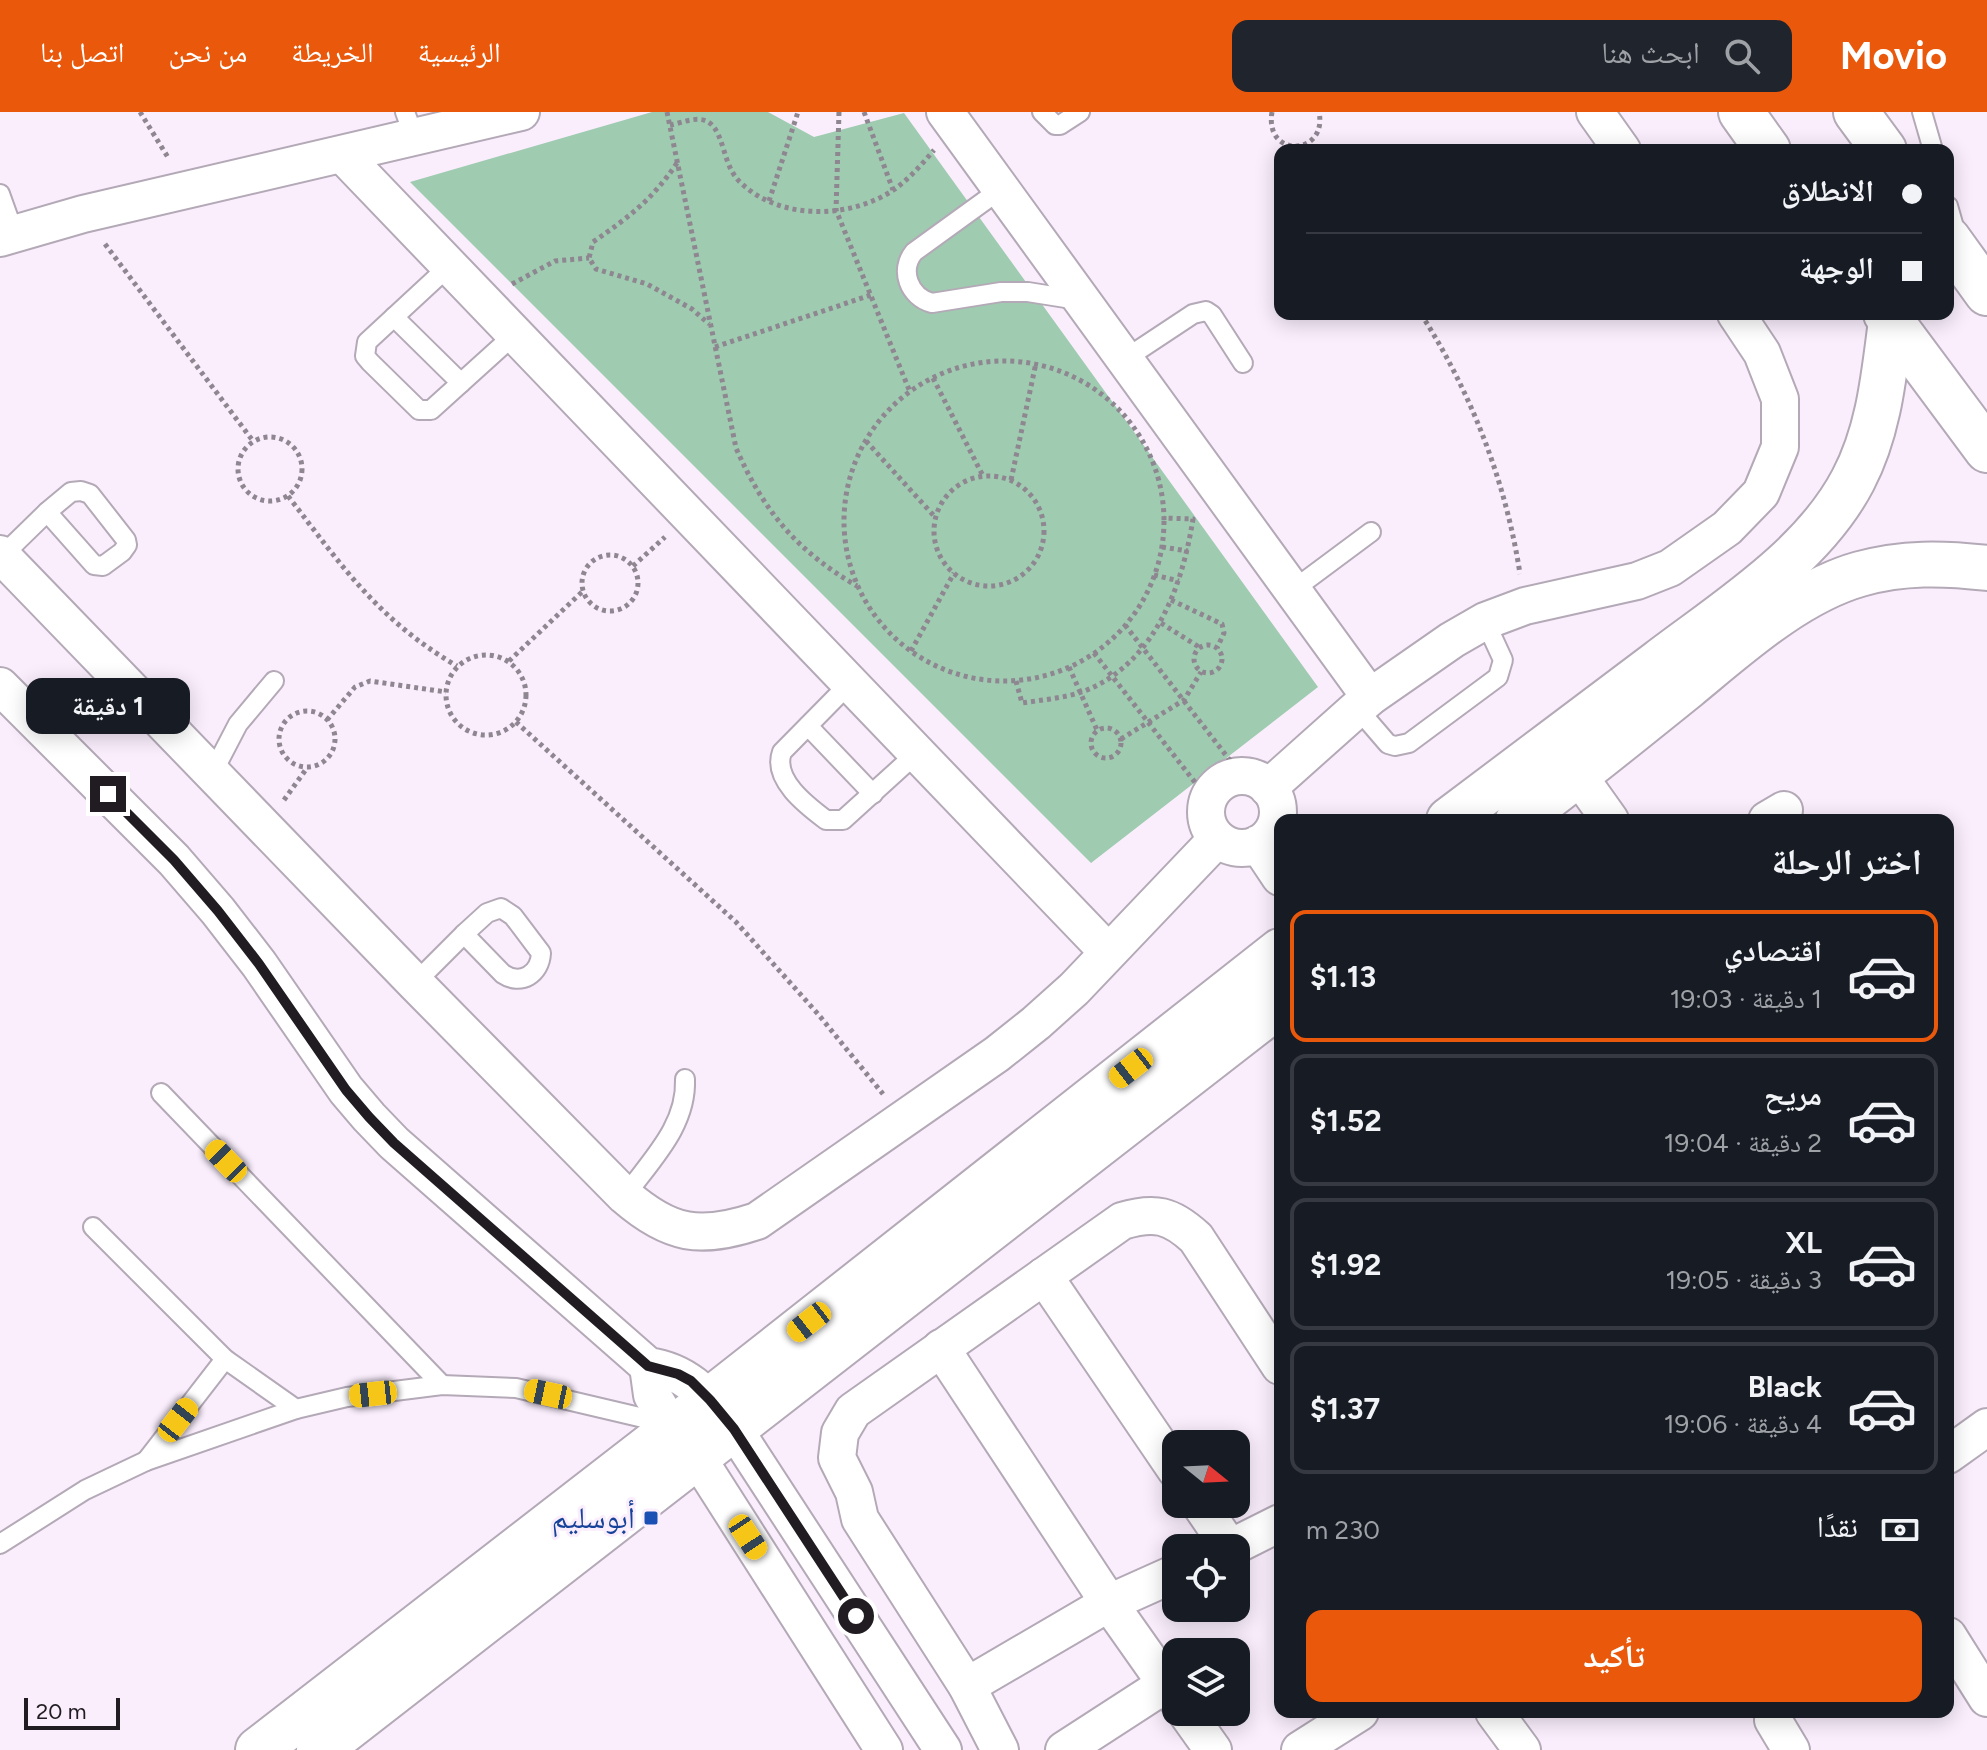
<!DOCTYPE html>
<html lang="ar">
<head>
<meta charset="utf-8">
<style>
	body { margin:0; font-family:Figtree,"Noto Naskh Arabic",sans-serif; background:#20242c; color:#f1f3f6; direction:rtl; height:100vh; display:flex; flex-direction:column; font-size:30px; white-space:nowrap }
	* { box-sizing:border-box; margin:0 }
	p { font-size:26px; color:#9ea1a6 }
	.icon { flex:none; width:44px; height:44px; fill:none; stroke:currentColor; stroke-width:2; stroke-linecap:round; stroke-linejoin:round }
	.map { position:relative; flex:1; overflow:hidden; direction:ltr }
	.panel { position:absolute; left:1274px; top:702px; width:680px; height:904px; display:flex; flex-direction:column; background:#171b24; border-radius:16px; box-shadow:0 4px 20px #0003; direction:rtl }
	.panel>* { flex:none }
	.banner { position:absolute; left:1274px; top:32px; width:680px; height:176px; border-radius:16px; box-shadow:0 4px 20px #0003; direction:rtl; display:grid; align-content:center; height:176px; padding:0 32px; background:#171b24 }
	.needle { width:52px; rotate:108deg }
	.tools { position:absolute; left:1162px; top:1318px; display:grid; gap:16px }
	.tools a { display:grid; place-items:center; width:88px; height:88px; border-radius:16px; background:#171b24; box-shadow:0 4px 20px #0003; font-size:40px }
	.scale { position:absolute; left:24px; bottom:20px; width:96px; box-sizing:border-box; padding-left:8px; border:4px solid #201c21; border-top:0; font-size:22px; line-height:28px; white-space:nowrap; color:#201c21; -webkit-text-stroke:6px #faeefd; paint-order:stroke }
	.end { position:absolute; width:36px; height:36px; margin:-18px; border:10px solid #201c21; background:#fff; box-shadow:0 0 0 4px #fff }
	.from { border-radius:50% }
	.bubble { position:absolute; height:56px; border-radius:16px; background:#171b24; box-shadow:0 4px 20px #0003; font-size:26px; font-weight:700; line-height:56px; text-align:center; direction:rtl }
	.car { position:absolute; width:24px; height:48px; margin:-24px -12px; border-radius:10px; box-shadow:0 0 6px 2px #0007; background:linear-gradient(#f5c518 24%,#345 0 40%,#f5c518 0 76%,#345 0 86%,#f5c518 0) }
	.banner b { display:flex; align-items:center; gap:28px; height:76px; font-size:30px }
	.banner b+b { border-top:2px solid #363941 }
	.banner i { width:20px; height:20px; background:#f1f3f6 }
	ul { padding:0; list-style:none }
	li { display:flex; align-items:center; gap:24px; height:132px; margin:0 16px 12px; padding:0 16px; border:4px solid #363941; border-radius:16px }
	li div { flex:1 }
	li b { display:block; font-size:30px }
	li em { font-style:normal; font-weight:700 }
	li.current { border-color:#ea580c }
	li>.icon { width:72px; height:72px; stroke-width:1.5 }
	h2 { padding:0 32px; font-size:36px; line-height:96px }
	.pay { display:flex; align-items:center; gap:20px; height:88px; padding:0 32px; font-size:30px }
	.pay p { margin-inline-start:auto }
	.primary-button { display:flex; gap:16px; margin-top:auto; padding:16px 32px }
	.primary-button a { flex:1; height:92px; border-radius:16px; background:#ea580c; color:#fff; font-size:32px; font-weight:700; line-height:92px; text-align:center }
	header { display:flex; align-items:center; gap:48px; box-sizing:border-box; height:112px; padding:0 40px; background:#ea580c; color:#fff }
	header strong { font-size:38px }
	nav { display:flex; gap:44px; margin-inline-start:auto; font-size:28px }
	.search { width:560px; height:72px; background:#20242c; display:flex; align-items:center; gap:20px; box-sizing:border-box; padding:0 28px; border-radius:16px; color:#9ea1a6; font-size:30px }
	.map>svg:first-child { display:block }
</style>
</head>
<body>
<header>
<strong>Movio</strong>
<div class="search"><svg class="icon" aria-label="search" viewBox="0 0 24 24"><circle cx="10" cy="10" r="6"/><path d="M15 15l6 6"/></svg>ابحث هنا</div>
<nav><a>الرئيسية</a><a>الخريطة</a><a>من نحن</a><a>اتصل بنا</a></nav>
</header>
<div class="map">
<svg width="1987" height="1638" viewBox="0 0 1987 1638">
	<rect width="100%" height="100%" fill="#faeefd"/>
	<path fill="#9fcbb0" d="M 652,0 L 768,0 L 814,25 L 904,1 L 1318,575 L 1091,751 L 410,70 Z"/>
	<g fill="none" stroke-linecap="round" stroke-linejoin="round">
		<g stroke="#b4a9b7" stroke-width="22">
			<g id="service">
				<path d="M 405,0 L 415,27"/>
				<path d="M 1042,0 L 1055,13 L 1060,13 L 1080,0"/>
				<path d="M 1922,0 L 1933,38"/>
				<path d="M 1001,77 L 914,140 C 899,158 909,185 932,191 L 1001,180 L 1028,180 L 1078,188"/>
				<path d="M 0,82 L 14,121"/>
				<path d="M 1948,94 L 1958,129"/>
				<path d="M 448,155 L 367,230 L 365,244 L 370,250 L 419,298 L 431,298 L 514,223"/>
				<path d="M 394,205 L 461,271"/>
				<path d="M 1125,247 L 1193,202 L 1206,199 L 1212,203 L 1243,251"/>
				<path d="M 81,379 L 90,382 L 126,428 L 127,433 L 122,440 L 103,454 L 94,453 L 47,400 L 71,380 Z"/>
				<path d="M 2,444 L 47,400"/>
				<path d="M 1293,478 L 1371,420"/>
				<path d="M 851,570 L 782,640 C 772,667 806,693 826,708 L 843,708 L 918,640"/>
				<path d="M 1357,596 L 1388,632 L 1395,634 L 1409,631 L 1498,565 L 1503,548 L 1485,509"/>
				<path d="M 808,614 L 873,682"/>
				<path d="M 212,662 L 238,612 L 274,569"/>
				<path d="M 501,796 L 513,804 L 541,841 C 540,862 521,874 503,862 L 464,822 L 487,801 Z"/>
				<path d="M 415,871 L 464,822"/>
				<path d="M 161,981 L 442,1273"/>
				<path d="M 625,1084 C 651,1048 687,1014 685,967"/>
				<path d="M 93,1115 L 225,1247 L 296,1297"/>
				<path d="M 146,1349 L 225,1247"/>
				<path d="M 0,1432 L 85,1378 L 146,1349 L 296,1297 L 347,1285 L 442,1273 L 516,1276 L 669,1312"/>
			</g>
		</g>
		<g stroke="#b4a9b7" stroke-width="40">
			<g id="minor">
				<path d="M 945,0 L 1370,585"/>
				<path d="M 1595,0 L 1622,38"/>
				<path d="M 343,43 L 1108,840"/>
				<path d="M 0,126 L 83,102 L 521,0"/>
				<path d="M 0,442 L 415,871 L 625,1084 C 670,1123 700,1128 757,1109 L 997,942 L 1036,911 L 1074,877 L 1217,727"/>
				<path d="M 0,574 L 174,748 L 218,799 L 259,852 L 346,978 L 369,1005 L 394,1031 L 648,1254 C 691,1260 708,1286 734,1317 L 943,1638"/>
				<path d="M 1578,663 L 1610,708"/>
				<circle cx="1242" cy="700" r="36"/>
				<path d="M 1268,676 L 1370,585 L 1452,528 L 1485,509 L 1525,494 L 1637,469 L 1670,456 L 1727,416 L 1761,381 L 1780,335 L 1780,287 L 1762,241 L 1736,202"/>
				<path d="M 1767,708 L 1784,698"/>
				<path d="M 1258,732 L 1280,765"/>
				<path d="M 1044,1164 L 1176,1358"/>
				<path d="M 941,1236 L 1109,1491 L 1176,1586"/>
				<path d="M 648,1254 L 652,1283 L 660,1296 L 697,1345 L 884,1638"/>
				<path d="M 1948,1343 L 1987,1315"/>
				<path d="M 1200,1392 L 1230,1436"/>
				<path d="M 1230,1436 L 1280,1411"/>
				<path d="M 1948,1524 L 1987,1586"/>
				<path d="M 967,1574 L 1109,1491 L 1176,1461"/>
				<path d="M 1186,1600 L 1213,1638"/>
				<path d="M 1494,1600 L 1522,1638"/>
				<path d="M 1773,1608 L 1791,1638"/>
				<path d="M 1000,1638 L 967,1574 L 860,1407 L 854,1380 L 837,1346 L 840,1321 L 853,1299 L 1122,1109 C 1155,1099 1171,1103 1196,1126 L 1280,1254"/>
				<path d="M 1064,1638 L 1166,1572"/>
				<path d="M 1300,1638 L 1360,1600"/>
			</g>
		</g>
		<g stroke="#b4a9b7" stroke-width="48">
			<g id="secondary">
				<path d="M 1449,708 C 1519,655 1589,603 1659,550 C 1726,499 1813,445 1853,368 C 1879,319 1884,263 1891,209"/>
				<path d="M 1518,708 C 1576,665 1631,620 1687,575 C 1737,534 1796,480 1860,462 C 1903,450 1943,451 1987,456"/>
				<path d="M 258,1638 L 710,1288 L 1280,839"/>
				<path d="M 319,1638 L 1280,892"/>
			</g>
		</g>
		<g stroke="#b4a9b7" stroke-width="48">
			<g id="trunk">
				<path d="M 1741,0 L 1768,38"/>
				<path d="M 1856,0 L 1884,38"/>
				<path d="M 1948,127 L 1987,181"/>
				<path d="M 1886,202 L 1987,338"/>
			</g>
		</g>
		<g stroke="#8e8690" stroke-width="5" stroke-dasharray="4 4" stroke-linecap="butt">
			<path d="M 140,0 L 169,47"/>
			<path d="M 667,0 L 736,336 C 764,400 797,439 857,474"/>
			<path d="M 839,0 L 836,98 L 910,280"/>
			<path d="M 864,0 L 893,78"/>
			<path d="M 1272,0 C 1264,47 1328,44 1319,0"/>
			<path d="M 670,13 C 682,11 700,2 711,12 C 725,25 723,55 741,71 C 781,109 851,107 895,77 C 910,66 922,52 934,38"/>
			<path d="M 677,51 C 652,88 629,105 593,130 L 589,146 L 596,157 L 647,172 L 692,197 L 709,212"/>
			<path d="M 769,89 L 798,0"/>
			<path d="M 105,132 L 253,329"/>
			<path d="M 512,172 L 555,149 L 589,146"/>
			<path d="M 1421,202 C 1471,280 1506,370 1520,462"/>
			<path d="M 715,235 L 871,183"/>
			<circle cx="1004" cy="409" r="160"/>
			<path d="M 933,266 L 983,364"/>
			<circle cx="270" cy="357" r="32"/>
			<path d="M 866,329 L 935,405"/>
			<circle cx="989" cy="419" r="55"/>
			<path d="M 1011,368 L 1036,251"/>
			<path d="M 288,384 C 342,454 378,508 457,554"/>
			<path d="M 1162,435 L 1188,439"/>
			<circle cx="610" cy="471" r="28"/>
			<path d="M 633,454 L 665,425"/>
			<path d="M 1154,463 L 1179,469"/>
			<path d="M 1171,488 L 1222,512 L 1224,521 L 1217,536"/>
			<path d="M 1161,511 L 1199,535"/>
			<path d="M 1125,513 L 1239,660"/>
			<circle cx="1208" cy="547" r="14"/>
			<path d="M 911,539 L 954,461"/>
			<path d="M 1094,541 L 1208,687"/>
			<circle cx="486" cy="583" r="40"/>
			<path d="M 509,549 L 583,479"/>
			<path d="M 1069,555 L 1097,618"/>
			<path d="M 1016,569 L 1022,591 C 1041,588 1064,586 1082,580 C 1154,553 1182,476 1193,407 L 1164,406"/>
			<circle cx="307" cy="627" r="28"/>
			<path d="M 327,608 L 355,575 L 370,569 L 446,580"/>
			<path d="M 516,610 L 736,810 L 818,902 L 883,982"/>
			<circle cx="1106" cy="631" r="15"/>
			<path d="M 1121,627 L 1184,588 L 1201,560"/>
			<path d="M 284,688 L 307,656"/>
		</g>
		<use href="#service" stroke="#fff" stroke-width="18"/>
		<use href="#minor" stroke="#fff" stroke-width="36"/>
		<use href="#secondary" stroke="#fff" stroke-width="44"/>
		<use href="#trunk" stroke="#fff" stroke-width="44"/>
	</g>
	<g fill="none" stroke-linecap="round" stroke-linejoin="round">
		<path stroke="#201c21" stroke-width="10" d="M 108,682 L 174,748 L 218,799 L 259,852 L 346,978 L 369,1005 L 394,1031 L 648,1254 L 678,1262 L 691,1269 L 710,1288 L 734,1317 L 856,1504"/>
	</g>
	<rect fill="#1a4fb4" stroke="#faeefd" stroke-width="3" x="643" y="1398" width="16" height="16" rx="4"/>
	<g text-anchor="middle" stroke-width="6" stroke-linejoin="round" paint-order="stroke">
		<g font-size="30" fill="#164399" stroke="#faeefd" text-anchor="end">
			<text x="635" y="1416">أبوسليم</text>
		</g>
	</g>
</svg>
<div class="tools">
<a><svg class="needle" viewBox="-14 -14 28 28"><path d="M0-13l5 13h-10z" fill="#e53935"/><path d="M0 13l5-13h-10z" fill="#9ea1a6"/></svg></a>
<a><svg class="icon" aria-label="locate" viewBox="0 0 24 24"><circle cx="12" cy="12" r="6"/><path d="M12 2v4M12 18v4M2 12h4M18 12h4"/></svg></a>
<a><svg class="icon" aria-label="layers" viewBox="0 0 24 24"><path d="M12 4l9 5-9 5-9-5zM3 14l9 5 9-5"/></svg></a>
</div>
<div class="scale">20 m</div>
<i class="end from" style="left:856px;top:1504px"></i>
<i class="end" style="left:108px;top:682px"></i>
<div class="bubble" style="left:26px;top:566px;width:164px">1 دقيقة</div>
<i class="car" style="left:1131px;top:956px;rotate:232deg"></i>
<i class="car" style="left:226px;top:1049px;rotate:316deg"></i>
<i class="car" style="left:809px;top:1210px;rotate:232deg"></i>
<i class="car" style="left:373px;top:1282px;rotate:264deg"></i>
<i class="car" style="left:548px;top:1282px;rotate:282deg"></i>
<i class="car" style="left:178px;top:1308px;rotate:38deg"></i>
<i class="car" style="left:748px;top:1425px;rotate:147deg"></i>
<div class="banner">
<b><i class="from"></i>الانطلاق</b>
<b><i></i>الوجهة</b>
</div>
<section class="panel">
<h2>اختر الرحلة</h2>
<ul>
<li class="current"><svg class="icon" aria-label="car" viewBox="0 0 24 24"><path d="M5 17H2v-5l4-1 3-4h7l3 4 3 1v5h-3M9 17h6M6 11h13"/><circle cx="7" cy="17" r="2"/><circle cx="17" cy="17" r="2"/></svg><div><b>اقتصادي</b><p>1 دقيقة · 19:03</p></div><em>$1.13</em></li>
<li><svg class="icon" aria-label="car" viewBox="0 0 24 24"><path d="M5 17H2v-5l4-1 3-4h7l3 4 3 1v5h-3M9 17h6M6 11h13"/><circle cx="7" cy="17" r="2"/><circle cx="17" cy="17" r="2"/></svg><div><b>مريح</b><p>2 دقيقة · 19:04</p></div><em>$1.52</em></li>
<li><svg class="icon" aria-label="car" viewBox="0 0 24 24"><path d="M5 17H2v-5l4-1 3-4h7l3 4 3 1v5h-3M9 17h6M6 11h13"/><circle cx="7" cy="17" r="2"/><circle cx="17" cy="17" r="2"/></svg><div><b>XL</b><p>3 دقيقة · 19:05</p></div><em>$1.92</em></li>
<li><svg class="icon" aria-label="car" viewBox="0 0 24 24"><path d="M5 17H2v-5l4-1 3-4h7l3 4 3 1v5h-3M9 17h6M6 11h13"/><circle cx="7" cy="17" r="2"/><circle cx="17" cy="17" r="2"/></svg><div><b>Black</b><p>4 دقيقة · 19:06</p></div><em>$1.37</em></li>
</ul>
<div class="pay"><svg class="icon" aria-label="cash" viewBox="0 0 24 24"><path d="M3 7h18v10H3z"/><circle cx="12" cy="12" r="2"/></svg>نقدًا<p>230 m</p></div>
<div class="primary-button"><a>تأكيد</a></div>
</section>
</div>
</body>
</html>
